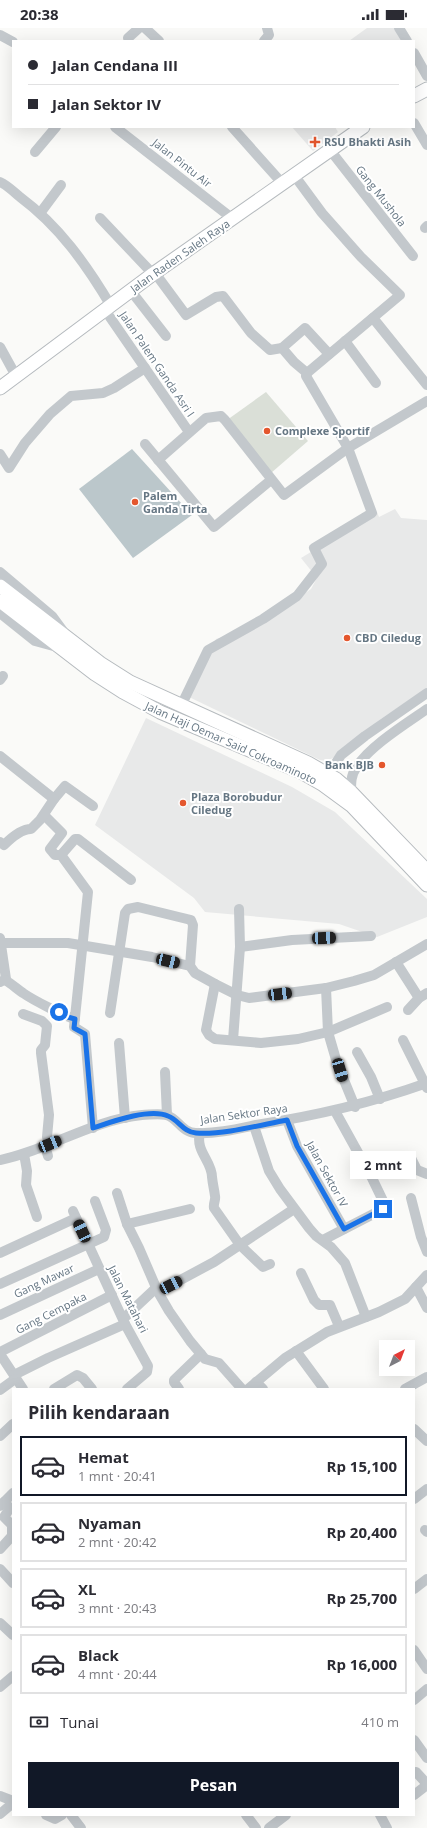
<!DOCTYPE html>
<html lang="id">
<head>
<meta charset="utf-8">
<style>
	body { margin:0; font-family:"Open Sans",sans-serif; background:#f2f2f3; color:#2b2b33; height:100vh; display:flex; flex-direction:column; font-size:15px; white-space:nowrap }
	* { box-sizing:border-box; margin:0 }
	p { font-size:13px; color:#7c7c81 }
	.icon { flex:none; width:22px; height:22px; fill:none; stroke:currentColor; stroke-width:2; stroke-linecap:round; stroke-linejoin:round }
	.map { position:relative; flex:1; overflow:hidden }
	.side { position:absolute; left:12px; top:1360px; width:403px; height:428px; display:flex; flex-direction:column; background:#fff; border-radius:0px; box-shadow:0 4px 16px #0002 }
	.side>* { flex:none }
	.banner { position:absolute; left:12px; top:12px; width:403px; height:88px; border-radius:0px; box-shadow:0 4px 16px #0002; display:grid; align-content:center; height:88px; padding:0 16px; background:#fff }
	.needle { width:26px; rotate:42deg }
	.tools { position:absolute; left:379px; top:1312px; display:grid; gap:8px }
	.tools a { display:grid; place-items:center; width:36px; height:36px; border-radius:0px; background:#fff; box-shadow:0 4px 16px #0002; font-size:20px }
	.end { position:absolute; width:18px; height:18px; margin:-9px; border:5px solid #1a73e8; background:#fff; box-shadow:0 0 0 2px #fff }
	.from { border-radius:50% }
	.bubble { position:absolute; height:28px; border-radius:0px; background:#fff; box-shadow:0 4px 16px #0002; font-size:13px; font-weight:700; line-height:28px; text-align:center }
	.car { position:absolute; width:12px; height:24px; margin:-12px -6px; border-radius:5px; box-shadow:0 0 3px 1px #0007; background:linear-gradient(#222 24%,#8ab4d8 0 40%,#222 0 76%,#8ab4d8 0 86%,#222 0) }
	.banner b { display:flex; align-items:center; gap:14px; height:38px; font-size:15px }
	.banner b+b { border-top:1px solid #e1e1e2 }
	.banner i { width:10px; height:10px; background:#2b2b33 }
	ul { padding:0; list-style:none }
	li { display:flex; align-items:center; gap:12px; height:60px; margin:0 8px 6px; padding:0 8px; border:2px solid #e1e1e2; border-radius:0px }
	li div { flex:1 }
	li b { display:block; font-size:15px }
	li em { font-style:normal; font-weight:700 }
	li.current { border-color:#111827 }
	li>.icon { width:36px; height:36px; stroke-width:1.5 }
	h2 { padding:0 16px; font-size:18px; line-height:48px }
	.pay { display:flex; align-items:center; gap:10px; height:44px; padding:0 16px; font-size:15px }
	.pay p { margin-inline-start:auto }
	.cta { display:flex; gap:8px; margin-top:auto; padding:8px 16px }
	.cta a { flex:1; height:46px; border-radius:0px; background:#111827; color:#fff; font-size:16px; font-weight:700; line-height:46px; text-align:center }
	.status { display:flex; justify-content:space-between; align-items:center; height:28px; padding:0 20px; background:#fff; direction:ltr }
	.status svg { height:11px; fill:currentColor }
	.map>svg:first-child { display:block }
</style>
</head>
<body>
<div class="status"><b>20:38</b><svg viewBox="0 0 49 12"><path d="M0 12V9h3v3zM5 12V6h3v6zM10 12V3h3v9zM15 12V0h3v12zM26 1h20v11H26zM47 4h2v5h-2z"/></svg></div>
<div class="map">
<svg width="427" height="1800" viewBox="0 0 427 1800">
	<rect width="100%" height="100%" fill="#fafaf8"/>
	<g fill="#e8e9e9">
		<path d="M 367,0 L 394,0 L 402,13 L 349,13 Z"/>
		<path d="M 292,99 L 335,99 L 338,104 L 313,123 Z"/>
		<path d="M 395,481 L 401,490 L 427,492 L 427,660 L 381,691 L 333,730 L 326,733 L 320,732 L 189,669 L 216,611 L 252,600 L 311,561 L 317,550 L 301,530 L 377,484 L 379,489 Z"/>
		<path d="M 146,690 L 292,759 L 335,784 L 427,871 L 427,889 L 377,909 L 339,896 L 205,884 L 194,870 L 95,797 Z"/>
	</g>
	<path fill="#dadfd7" d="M 266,364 L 308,413 L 271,445 L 227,392 Z"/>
	<path fill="#bbc7cb" d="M 132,421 L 192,487 L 133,530 L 79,461 Z"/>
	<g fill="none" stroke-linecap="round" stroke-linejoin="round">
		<g stroke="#b5babe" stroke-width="15">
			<g id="major">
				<path d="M 414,68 L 427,61"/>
				<path d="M 0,360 L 153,246 L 363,99"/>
				<path d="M 0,558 L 100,635 L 130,654 L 308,735 L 336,751 L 351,764 L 427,843"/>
				<path d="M 0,573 L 95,646 L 123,664 L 160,684 L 301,744 L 322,756 L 352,778 L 427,857"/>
			</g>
		</g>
		<g stroke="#c3c8cc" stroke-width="10">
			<path d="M 145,0 L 159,13"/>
			<path d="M 399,0 L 407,13"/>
			<path d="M 0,7 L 13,14"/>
			<path d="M 128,10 L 139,0"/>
			<path d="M 264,13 L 269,7 L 267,0"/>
			<path d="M 414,25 L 427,48"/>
			<path d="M 414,95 L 427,117"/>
			<path d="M 115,99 L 233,191"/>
			<path d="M 232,99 L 282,155"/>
			<path d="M 330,122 L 413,228"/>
			<path d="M 35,124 L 56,99"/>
			<path d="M 294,147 L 322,185 L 361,229 L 400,267 L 307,345"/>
			<path d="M 0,154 C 7,157 14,164 20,169 C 59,198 86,236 111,278"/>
			<path d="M 41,184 L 61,157"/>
			<path d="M 100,190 L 153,246"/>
			<path d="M 425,200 L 427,198"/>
			<path d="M 155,245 L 186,287 L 216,269 L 223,268 L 251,305 L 270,322 L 282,320 L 294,334 L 307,345"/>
			<path d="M 131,263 L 166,308"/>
			<path d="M 105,282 L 189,404"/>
			<path d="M 373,290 L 427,357"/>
			<path d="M 345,313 L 376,355"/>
			<path d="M 0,319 L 16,348"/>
			<path d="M 282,320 L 305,300 L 329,326"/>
			<path d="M 145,416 L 214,499 L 271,452"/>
			<path d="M 0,426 L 9,440 L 25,415 L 50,386 L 71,368 L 103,365 L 114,360 L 145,340"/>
			<path d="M 158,432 L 206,390 L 221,388 L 225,392 L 284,467 L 348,420 L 427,373"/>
			<path d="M 0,544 L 52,588 L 63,603"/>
			<path d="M 0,585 L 35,613 L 57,619"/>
			<path d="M 0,652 L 3,648"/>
			<path d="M 181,678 L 208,622 L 263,591 L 297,568 L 322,536 L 314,520 L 372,485 L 348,420 L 306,348 L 307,345"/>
			<path d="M 0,728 L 54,771 L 65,758 L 93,778"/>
			<path d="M 325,752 L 341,727 L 365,708 L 427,665"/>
			<path d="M 351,764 C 351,755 351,747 356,740 C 368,719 407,695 427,681"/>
			<path d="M 44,787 L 62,805 L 50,821 L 55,827 L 61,827"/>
			<path d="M 0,814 L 4,817 C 11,810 21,801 31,801 L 40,792 L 54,771"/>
			<path d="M 0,910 L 6,951 L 0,954"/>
			<path d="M 0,915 L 68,915 L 152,929 L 190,938 L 195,945 L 215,956 L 237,967 L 249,970 L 326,960 L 354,953 L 374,947 L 427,916"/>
			<path d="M 240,919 L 292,912 L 371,908"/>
			<path d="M 396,934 L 419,970"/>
			<path d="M 5,952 C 12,956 17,961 23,965 C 33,972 64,988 75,991"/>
			<path d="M 215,956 L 206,1002 L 209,1007 L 215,1011 L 261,1015 L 298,1011 L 328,1004 L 387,979"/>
			<path d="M 326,960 L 328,1004 L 337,1035 L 355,1079"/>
			<path d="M 408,982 L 419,970 L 427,965"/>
			<path d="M 110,985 L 125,885 L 128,881 L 138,879 L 191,892 L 193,897 L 190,938"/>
			<path d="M 23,986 L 42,993 L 47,998 L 45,1017 L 41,1022 L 41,1025 L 49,1087 L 47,1109 L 50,1116"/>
			<path d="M 233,1012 L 240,919 L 239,881"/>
			<path d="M 403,1012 L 427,1060"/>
			<path d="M 119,1015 L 125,1090"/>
			<path d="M 357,1024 L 371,1049 L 380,1071"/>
			<path d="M 165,1044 L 167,1087"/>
			<path d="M 287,1092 L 297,1118 L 344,1201"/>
			<path d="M 254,1098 L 269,1143 L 280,1161 L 309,1200 L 316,1208 L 331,1219 L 345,1235 L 366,1289"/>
			<path d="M 93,1100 L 85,1006 L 74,999 L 88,864 L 61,827 L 75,811 L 78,811 L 131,852"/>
			<path d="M 200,1105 C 195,1123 212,1133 212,1149 C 213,1158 214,1160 215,1168 C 216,1172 213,1175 214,1180 L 240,1217 L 263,1239 L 270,1236"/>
			<path d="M 45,1118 L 48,1128"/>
			<path d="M 24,1126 L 27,1143 L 26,1157 L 37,1189"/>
			<path d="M 410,1128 L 417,1142 L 427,1146"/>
			<path d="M 0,1132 C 49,1122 92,1092 142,1087 C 149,1087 158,1085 166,1087 C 178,1090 182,1105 196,1105 C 216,1106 237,1101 256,1097 C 315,1088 371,1075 427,1055"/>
			<path d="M 117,1165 L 127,1196 L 139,1220 L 158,1264 L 169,1283 L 190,1313 L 205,1331 L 219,1335 L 242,1361"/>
			<path d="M 411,1170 L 421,1209 L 427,1224"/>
			<path d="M 73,1183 L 125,1296 L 148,1338 L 147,1344 L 127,1361"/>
			<path d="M 127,1196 L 190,1181"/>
			<path d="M 323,1212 L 383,1181 L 385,1177 L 372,1150 L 335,1083"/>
			<path d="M 0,1225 L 76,1190"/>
			<path d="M 301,1245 L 314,1272 L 319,1277 L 330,1277 L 339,1298"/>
			<path d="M 0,1256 L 104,1209 L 106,1202 L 95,1173"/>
			<path d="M 416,1259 L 427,1280"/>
			<path d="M 158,1264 L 214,1234 L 294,1181"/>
			<path d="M 0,1287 L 99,1241"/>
			<path d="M 124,1290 L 156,1260"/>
			<path d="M 296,1323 L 324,1361"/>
			<path d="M 0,1324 L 112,1267"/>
			<path d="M 0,1326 L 23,1361"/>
			<path d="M 14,1347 L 48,1330 L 125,1296"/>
			<path d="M 256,1354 L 263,1361"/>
			<path d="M 54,1361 L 77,1347 L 83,1350 L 92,1361"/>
			<path d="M 179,1361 L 174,1354 L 174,1352 L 201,1326"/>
			<path d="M 248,1361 L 285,1330 L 327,1304 L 379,1284 L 405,1271 L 427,1247"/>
			<path d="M 405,1361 L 427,1349"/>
			<path d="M 0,1362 L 15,1351"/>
			<path d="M 414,1401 L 427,1413"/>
			<path d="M 0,1408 L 13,1396"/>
			<path d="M 414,1471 L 427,1461"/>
			<path d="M 0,1478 L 13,1465"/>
			<path d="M 425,1502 L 427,1504"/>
			<path d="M 0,1521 L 12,1508 L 12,1497 L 4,1489 L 10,1480 L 4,1474"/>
			<path d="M 0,1541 L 13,1555"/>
			<path d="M 414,1561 L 427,1551"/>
			<path d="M 0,1595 L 13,1607"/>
			<path d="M 414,1622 L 427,1641"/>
			<path d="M 0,1659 L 13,1648"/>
			<path d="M 414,1672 L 427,1661"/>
			<path d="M 414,1712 L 427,1730"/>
			<path d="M 416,1744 L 427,1756"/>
			<path d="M 414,1767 L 427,1757"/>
			<path d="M 0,1768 L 13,1773"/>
			<path d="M 0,1786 L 13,1775"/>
			<path d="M 46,1787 L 55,1791 L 62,1787"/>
			<path d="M 71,1787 L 81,1800"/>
			<path d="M 246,1787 L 256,1800"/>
			<path d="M 380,1787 L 387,1800"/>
			<path d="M 269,1800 L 286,1787"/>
		</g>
		<use href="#major" stroke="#fff" stroke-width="13"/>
	</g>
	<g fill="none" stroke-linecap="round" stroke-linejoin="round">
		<path stroke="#1a73e8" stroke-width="5" d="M 59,984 L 64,988 L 75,991 L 74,1000 L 85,1006 L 93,1100 C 111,1094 149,1080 168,1088 C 179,1092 183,1104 196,1105 C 223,1107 260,1097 287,1092 L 297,1118 L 344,1201 L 383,1181"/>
	</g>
	<g fill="#e4572e" stroke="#fff" stroke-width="1.5">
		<path d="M313 108h4v4h4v4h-4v4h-4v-4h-4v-4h4z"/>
		<circle cx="267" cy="403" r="4"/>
		<circle cx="135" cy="474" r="4"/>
		<circle cx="347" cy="610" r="4"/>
		<circle cx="382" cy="737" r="4"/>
		<circle cx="183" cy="775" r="4"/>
	</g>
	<g text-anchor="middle" stroke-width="4" stroke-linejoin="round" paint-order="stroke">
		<g font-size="11" font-weight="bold" fill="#657683" stroke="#fff" text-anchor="start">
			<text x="324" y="118">RSU Bhakti Asih</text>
			<text x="275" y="407">Complexe Sportif</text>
			<text x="143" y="472">Palem<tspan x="143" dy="13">Ganda Tirta</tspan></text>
			<text x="355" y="614">CBD Ciledug</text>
			<text x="374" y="741" text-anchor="end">Bank BJB</text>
			<text x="191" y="773">Plaza Borobudur<tspan x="191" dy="13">Ciledug</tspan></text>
		</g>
		<g font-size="11" fill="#657683" stroke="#fff">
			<text transform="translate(182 135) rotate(38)" y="4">Jalan Pintu Air</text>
			<text transform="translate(381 168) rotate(52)" y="4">Gang Mushola</text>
			<text transform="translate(180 228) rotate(-35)" y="4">Jalan Raden Saleh Raya</text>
			<text transform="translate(157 336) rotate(56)" y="4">Jalan Palem Ganda Asri I</text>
			<text transform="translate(231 715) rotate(24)" y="4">Jalan Haji Oemar Said Cokroaminoto</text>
			<text transform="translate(244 1086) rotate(-8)" y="4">Jalan Sektor Raya</text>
			<text transform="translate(327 1146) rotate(61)" y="4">Jalan Sektor IV</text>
			<text transform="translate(44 1253) rotate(-25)" y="4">Gang Mawar</text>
			<text transform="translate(128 1271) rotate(63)" y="4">Jalan Matahari</text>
			<text transform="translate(51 1285) rotate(-27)" y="4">Gang Cempaka</text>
		</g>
	</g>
</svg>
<div class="tools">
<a><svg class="needle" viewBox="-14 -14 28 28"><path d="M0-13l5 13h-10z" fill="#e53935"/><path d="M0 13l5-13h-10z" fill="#7c7c81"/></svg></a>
</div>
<i class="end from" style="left:59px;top:984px"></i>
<i class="end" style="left:383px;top:1181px"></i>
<div class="bubble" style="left:350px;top:1123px;width:66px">2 mnt</div>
<i class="car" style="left:324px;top:910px;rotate:88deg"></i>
<i class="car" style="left:168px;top:933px;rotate:103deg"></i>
<i class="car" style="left:280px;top:966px;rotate:83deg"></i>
<i class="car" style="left:340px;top:1042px;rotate:163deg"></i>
<i class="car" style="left:50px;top:1116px;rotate:68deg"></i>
<i class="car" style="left:82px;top:1203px;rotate:335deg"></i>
<i class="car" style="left:171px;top:1257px;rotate:63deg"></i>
<div class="banner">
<b><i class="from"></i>Jalan Cendana III</b>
<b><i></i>Jalan Sektor IV</b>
</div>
<section class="side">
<h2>Pilih kendaraan</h2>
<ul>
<li class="current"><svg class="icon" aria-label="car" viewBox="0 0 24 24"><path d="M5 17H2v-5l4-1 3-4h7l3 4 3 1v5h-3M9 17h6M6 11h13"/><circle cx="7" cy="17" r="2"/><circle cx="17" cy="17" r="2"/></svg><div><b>Hemat</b><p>1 mnt · 20:41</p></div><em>Rp 15,100</em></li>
<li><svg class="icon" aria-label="car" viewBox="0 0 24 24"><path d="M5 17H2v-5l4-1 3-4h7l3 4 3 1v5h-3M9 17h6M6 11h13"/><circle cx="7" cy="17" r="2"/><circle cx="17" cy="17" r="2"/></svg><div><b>Nyaman</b><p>2 mnt · 20:42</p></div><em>Rp 20,400</em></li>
<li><svg class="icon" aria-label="car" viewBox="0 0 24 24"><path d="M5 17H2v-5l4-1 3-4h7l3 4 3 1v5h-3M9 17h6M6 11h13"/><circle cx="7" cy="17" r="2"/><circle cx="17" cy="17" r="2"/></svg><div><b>XL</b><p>3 mnt · 20:43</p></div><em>Rp 25,700</em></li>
<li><svg class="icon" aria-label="car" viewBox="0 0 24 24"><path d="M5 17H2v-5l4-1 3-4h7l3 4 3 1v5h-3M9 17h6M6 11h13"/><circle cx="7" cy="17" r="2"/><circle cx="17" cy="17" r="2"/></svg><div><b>Black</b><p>4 mnt · 20:44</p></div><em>Rp 16,000</em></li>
</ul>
<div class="pay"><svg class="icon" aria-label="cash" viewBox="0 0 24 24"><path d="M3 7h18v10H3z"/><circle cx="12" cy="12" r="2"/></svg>Tunai<p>410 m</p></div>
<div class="cta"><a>Pesan</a></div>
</section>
</div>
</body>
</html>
